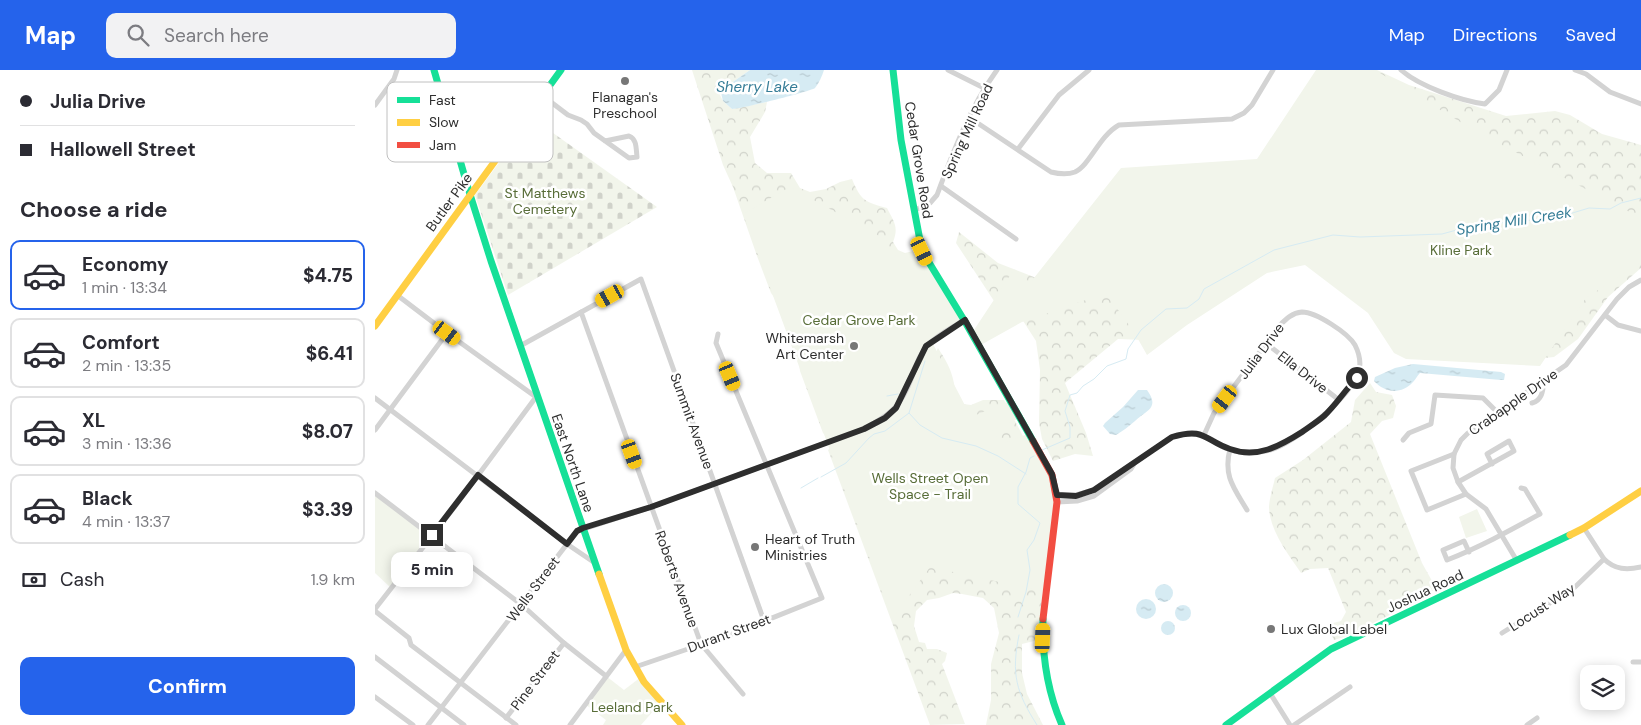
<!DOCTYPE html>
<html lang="en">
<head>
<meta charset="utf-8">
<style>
	body { margin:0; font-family:"DM Sans",sans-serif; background:#f2f2f3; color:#2b2b33; height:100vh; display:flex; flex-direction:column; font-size:19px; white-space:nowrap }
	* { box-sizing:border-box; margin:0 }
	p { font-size:16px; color:#7c7c81 }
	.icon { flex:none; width:28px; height:28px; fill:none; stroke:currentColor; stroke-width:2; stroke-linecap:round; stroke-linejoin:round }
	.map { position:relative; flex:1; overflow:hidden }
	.sheet { display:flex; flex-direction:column; background:#fff; width:375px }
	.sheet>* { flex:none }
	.banner { display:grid; align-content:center; height:110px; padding:0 20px; background:#fff }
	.tools { position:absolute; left:1205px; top:595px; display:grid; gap:10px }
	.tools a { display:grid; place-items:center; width:45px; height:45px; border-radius:10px; background:#fff; box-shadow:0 2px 12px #0003; font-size:25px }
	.end { position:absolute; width:22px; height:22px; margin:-11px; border:6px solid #2e2e2e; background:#fff; box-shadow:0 0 0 2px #fff }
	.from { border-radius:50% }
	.bubble { position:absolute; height:35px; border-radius:10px; background:#fff; box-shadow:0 2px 12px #0003; font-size:16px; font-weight:800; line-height:35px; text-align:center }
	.car { position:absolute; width:15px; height:30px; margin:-15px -8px; border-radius:6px; box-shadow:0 0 4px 1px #0007; background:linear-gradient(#f5c518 24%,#345 0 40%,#f5c518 0 76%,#345 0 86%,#f5c518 0) }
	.banner b { display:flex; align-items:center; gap:18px; height:48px; font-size:19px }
	.banner b+b { border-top:1px solid #e1e1e2 }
	.banner i { width:12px; height:12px; background:#2b2b33 }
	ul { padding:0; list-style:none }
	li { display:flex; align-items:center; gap:15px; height:70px; margin:0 10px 8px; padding:0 10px; border:2px solid #e1e1e2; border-radius:10px }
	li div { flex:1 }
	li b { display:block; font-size:19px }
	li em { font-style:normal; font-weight:800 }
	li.on { border-color:#2563eb }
	li>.icon { width:45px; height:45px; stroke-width:1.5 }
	h2 { padding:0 20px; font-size:22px; line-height:60px }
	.pay { display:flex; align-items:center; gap:12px; height:55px; padding:0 20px; font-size:19px }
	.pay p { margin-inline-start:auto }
	.cta { display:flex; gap:10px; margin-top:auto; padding:10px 20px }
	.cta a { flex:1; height:58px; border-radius:10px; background:#2563eb; color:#fff; font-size:20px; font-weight:800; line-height:58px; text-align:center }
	header { display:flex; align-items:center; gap:30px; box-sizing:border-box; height:70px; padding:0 25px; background:#2563eb; color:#fff }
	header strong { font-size:24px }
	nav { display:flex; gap:28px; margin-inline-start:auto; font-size:18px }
	.search { width:350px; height:45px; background:#f2f2f3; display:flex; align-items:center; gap:12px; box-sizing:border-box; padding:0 18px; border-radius:10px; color:#7c7c81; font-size:19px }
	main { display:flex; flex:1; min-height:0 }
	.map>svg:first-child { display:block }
</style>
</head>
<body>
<header>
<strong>Map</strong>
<div class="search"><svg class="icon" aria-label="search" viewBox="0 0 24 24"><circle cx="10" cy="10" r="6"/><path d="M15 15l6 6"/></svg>Search here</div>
<nav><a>Map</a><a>Directions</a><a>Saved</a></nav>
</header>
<main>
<section class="sheet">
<div class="banner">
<b><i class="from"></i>Julia Drive</b>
<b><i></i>Hallowell Street</b>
</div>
<h2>Choose a ride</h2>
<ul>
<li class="on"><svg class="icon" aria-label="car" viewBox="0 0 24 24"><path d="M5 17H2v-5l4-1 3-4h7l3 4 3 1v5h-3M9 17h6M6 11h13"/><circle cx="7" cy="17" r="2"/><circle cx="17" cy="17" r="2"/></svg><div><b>Economy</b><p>1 min · 13:34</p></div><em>$4.75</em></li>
<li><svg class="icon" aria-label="car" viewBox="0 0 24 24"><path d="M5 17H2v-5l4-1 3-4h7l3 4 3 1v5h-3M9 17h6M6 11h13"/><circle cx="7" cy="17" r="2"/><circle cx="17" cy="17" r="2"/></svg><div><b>Comfort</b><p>2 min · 13:35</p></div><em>$6.41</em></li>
<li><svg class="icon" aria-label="car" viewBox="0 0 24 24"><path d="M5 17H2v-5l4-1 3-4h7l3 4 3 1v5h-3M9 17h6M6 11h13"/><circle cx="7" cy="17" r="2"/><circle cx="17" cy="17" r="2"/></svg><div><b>XL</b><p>3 min · 13:36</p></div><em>$8.07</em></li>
<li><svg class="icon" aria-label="car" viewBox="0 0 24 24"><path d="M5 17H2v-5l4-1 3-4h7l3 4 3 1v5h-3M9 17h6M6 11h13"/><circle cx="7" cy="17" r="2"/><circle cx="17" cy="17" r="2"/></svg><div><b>Black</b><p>4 min · 13:37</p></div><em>$3.39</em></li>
</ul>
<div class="pay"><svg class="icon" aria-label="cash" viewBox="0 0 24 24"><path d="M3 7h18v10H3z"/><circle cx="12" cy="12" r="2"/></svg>Cash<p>1.9 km</p></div>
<div class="cta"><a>Confirm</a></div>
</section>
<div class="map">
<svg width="1266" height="655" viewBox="0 0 1266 655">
	<defs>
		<pattern id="forest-crowns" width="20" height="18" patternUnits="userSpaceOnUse" patternTransform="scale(1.25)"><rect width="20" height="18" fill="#f2f5eb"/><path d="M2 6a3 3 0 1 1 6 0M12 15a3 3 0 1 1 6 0" fill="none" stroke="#d0d2ca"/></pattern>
		<pattern id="cemetery-stones" width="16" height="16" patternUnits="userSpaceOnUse" patternTransform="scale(1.25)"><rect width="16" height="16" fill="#f2f5eb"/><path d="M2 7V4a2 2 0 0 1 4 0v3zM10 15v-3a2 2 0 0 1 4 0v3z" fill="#d0d2ca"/></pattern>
		<pattern id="water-ripples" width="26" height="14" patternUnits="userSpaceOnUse" patternTransform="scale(1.25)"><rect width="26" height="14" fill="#d6ebf3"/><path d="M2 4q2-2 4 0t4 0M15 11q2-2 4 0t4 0" fill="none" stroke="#b8cad1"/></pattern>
	</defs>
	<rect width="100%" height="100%" fill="#fff"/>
	<g fill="url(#forest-crowns)">
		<path d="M 317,0 L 375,0 L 352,16 L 345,25 L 348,31 L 357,39 L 392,32 L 390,42 L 375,67 L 380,93 L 392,103 L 416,103 L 425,118 L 435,122 L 451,119 L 465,112 L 477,109 C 486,131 490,132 512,138 C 519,152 524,157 518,172 L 523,180 L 537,186 L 453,367 L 448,363 L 425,301 L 422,275 L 407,238 L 396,223 L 382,186 L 358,117 L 348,95 Z"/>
		<path d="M 944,0 L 1002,0 L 1034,15 L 1131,46 L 1180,41 L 1195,45 L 1227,64 L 1266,75 L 1266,198 L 1233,227 L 1203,269 L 1179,287 L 1148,290 L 998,242 L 936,196 L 921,192 L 893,199 L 768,270 L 743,269 L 690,313 L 711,363 L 718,386 L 700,384 L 678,391 L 667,369 L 664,353 L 665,300 L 661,271 L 643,243 L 621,234 L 581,173 L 584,162 L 623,193 L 664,209 L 885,93 Z"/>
		<path d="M 563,278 C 576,298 580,308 581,333 L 596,335 L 608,330 L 629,330 L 660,389 L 668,517 L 663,570 L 647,574 L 647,603 L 652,624 L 668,655 L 611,655 L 616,630 L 616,594 L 624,563 L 619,538 L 608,528 L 587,524 L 578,523 L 564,528 L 552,530 L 541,541 L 539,556 L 544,572 L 550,573 L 552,579 L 562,579 L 572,583 L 570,591 L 567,594 L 590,654 L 555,655 L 453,380 L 557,290 Z"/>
		<path d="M 995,313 L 1001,322 L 1017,325 L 1021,336 L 1018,348 L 1007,351 L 995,364 L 1047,493 L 1061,518 L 1043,531 L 972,566 L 959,570 L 954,560 L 958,553 L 966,551 L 971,542 L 953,498 L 935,499 L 926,503 C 913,484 894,460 894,436 C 895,426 898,417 900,408 L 928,390 L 976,352 L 980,330 Z"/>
	</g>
	<path fill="url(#cemetery-stones)" d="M 157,48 L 282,137 L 133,225 L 100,125 Z"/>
	<g fill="#f2f5eb">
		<path d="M 941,0 L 1000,0 L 1100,61 L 1266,148 L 1266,192 L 1211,228 L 1165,296 L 1031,289 L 1019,283 L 993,243 L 930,195 L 892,203 L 812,255 L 772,285 L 759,262 L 731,223 L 647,252 L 604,276 L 597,263 L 638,201 L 655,213 L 746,98 L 882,89 Z"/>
		<path d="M 415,117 L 511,170 L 517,186 L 547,179 L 589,250 L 557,272 L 596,347 L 635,331 L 645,348 L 617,360 L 627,374 L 653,364 L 681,420 L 671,522 L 555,497 L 517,549 L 368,144 Z"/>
		<path d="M 0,425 L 54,466 L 15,517 L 0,503 Z"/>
		<path d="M 1102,439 L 1112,461 L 1091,468 L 1084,447 Z"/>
		<path d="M 231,606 L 249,620 L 266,607 L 286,632 L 266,655 L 228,655 L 231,650 L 210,634 Z"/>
	</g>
	<g fill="url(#water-ripples)">
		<path d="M 375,0 L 449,0 C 447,6 444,13 440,18 C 437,21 366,39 357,39 L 348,31 L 346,23 L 352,16 Z"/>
		<path d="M 1038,294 L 1126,302 L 1130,304 L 1129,310 L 1126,310 L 1045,303 C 1042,306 1041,309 1038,312 C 1026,325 1010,323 999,311 L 1000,307 L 1020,298 Z"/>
		<path d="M 763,320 L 772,320 C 785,338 772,340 760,351 C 754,356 748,361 741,365 L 735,364 L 728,356 L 730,353 L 748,337 Z"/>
		<circle cx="789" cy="523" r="9"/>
		<circle cx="771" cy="539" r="10"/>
		<circle cx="808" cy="543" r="8"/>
		<circle cx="793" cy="558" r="7"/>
	</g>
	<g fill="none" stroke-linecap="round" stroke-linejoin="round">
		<g stroke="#d6ebf3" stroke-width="1">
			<path d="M 512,326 L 523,324"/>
			<path d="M 534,343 L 550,291"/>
			<path d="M 667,380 L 695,368 L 695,357 L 690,341 L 695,325 L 702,323 L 708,316 L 719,309 L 732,296 L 751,289 L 753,279 L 766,260 L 791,239 L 812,238 L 824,229 L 829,219 L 899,180 L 958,165 L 985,167 L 1067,164 L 1100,155 L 1181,148 L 1214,138 L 1235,139 L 1246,133 L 1266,128"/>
			<path d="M 446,407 L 471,393 L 494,368 L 499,364 L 510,361 L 534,343 L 545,355 L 567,368 L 601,376 L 623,386 L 651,404"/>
			<path d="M 426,418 L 443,408"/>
			<path d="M 643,547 L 651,522 L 655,500 L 652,480 L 659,470 L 665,453 L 643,434 L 643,417 L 651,402 L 655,388 L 659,386"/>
			<path d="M 644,565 C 636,604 641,622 662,655"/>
		</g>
		<g stroke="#d3d3d3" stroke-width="5">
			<path d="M 573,0 L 609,18"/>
			<path d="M 1026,0 C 1044,16 1086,31 1110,34 L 1124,20 L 1132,0"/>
			<path d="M 1200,0 L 1211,4 L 1235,22 L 1266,34"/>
			<path d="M 168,26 L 193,45 L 206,50 L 212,54 L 219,63 L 254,88 L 262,87 C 261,79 262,69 254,66 L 230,71"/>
			<path d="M 0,35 L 19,9 L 22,0"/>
			<path d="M 595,48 L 676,102 C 684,104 692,105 700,102 C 715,95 724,66 744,55 L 857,49 L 869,43 L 877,35 L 898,0"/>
			<path d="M 643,79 L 684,25 L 714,0"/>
			<path d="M 566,116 L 641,169"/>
			<path d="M 540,140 L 555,133 L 562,125 C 578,82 595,37 622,0"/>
			<path d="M 206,242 L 326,574 L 368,624"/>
			<path d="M 1230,245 L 1243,255 L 1266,261"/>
			<path d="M 892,274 L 964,330"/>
			<path d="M 145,276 L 266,209 L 389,551"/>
			<path d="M 0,328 L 192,474 L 220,493"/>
			<path d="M 1157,333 C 1168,330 1168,319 1169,310"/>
			<path d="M 0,360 L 72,263"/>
			<path d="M 1028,370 L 1034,363 L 1056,354 L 1060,325 L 1108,328 L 1123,343"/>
			<path d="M 855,379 C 848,406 859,418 872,440"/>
			<path d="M 1079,384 L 1036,401 L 1052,440 L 1091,424"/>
			<path d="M 1083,412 L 1139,381 L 1134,371 L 1112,384 L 1117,394"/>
			<path d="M 0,423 L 147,535 L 189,573 L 231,606"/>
			<path d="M 682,425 L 701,425 L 719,420 L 797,367 C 836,356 835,378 865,382 C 874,383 886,383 895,380 C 920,374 977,325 984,301 C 986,293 984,283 980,275 C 973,263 941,242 927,242 C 917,243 911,249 905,255 L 839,343 L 829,365"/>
			<path d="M 682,432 L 702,431 L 719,426 L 756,399 L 759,394"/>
			<path d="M 1209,458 L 1229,489 C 1240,500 1252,500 1266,497"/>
			<path d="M 1094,482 L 1089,471 L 1068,480 L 1072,490 C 1105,477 1134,461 1165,444 L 1150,419 L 1146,418"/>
			<path d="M 1142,491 L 1111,439 L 1091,424 L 1083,412 L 1078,398 L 1079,384 L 1086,370 L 1093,363 L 1191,295 L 1242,229 L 1254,217 L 1266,210"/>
			<path d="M 0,539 L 81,435 L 161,327 L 72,263 L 22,225"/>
			<path d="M 0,541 L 34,568 L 36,575 L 141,655"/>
			<path d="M 1127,563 L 1199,518 L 1229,489"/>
			<path d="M 0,587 L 89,655"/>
			<path d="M 1258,592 L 1266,592"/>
			<path d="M 260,597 L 357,564 L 447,528 L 341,273 L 343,264"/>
			<path d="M 895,623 L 915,655"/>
			<path d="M 0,627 L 38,655"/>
			<path d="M 131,648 L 189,573"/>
			<path d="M 53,655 L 202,461 L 276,437 L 489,359 C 516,344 526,337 537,307 C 540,297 544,284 552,276 C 561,265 577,258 589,250"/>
			<path d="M 195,655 L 251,580"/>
			<path d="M 919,655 L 975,617"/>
			<path d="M 1152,655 L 1162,648"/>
		</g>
		<g stroke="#16e098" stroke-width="7">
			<path d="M 59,0 L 93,118 L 116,191 L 224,504"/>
			<path d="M 518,0 L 526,70 L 547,181 L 589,250 L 658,371"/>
			<path d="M 128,80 L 186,0"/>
			<path d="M 668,549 C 667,586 672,621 687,655"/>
			<path d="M 851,655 L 956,579 L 1195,465"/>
		</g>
		<g stroke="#ffcf43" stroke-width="7">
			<path d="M 0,256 L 128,80"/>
			<path d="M 1195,465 L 1209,458 L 1266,421"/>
			<path d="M 224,504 L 251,580 L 269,612 L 307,655"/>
		</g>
		<path stroke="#f24e42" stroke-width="7" d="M 658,371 L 677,405 L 682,432 L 668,549"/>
	</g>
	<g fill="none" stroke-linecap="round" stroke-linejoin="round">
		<path stroke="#2e2e2e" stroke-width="6" d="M 57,465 L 103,405 L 192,474 L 202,461 L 208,458 L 276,437 L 489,359 L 510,348 L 521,338 L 551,276 L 590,250 L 677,404 L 682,425 L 701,426 L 719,420 L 797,367 C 830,357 829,370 855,379 C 882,389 905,376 927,362 C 934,357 942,352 949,346 C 961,335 970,320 982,308"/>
	</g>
	<g fill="#777" stroke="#fff" stroke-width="2">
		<circle cx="250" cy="11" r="5"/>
		<circle cx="479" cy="276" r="5"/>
		<circle cx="380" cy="477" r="5"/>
		<circle cx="896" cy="559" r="5"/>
	</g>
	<g text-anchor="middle" stroke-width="5" stroke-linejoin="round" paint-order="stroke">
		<g font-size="14" fill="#2e2e2e" stroke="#fff" text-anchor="start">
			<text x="250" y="32" text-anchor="middle">Flanagan's<tspan x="250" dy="16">Preschool</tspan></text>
			<text x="469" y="273" text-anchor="end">Whitemarsh<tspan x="469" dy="16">Art Center</tspan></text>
			<text x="390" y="474">Heart of Truth<tspan x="390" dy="16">Ministries</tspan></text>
			<text x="906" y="564">Lux Global Label</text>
		</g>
		<g font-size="14" fill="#2e2e2e" stroke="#fff">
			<text transform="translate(592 61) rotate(-65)" y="5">Spring Mill Road</text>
			<text transform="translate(544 90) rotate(81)" y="5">Cedar Grove Road</text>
			<text transform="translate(74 132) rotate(-54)" y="5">Butler Pike</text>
			<text transform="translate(886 281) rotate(-53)" y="5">Julia Drive</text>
			<text transform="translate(928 302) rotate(38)" y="5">Ella Drive</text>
			<text transform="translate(1138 332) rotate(-35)" y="5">Crabapple Drive</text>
			<text transform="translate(317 351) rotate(70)" y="5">Summit Avenue</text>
			<text transform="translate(198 393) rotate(71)" y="5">East North Lane</text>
			<text transform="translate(302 509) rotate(70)" y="5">Roberts Avenue</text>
			<text transform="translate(158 519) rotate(-53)" y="5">Wells Street</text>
			<text transform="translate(1050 521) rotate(-25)" y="5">Joshua Road</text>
			<text transform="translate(1167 537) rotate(-33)" y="5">Locust Way</text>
			<text transform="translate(354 563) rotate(-20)" y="5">Durant Street</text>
			<text transform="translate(160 610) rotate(-53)" y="5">Pine Street</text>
		</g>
		<g font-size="14" fill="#586d38" stroke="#fff">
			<text x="170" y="128">St Matthews<tspan x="170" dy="16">Cemetery</tspan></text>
			<text x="1086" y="185">Kline Park</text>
			<text x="484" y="255">Cedar Grove Park</text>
			<text x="555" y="413">Wells Street Open<tspan x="555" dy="16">Space - Trail</tspan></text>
			<text x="257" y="642">Leeland Park</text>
		</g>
		<g font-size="15" font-style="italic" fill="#367d97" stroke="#fff">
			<text x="382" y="22">Sherry Lake</text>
			<text transform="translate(1139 151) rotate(-9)" y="5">Spring Mill Creek</text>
		</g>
	</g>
	<rect x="12" y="12" width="166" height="80" rx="8" fill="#fff" stroke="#c0c0c0" stroke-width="1"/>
	<rect x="22" y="27" width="23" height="6" fill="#16e098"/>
	<rect x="22" y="49" width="23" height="7" fill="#ffcf43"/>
	<rect x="22" y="72" width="23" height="6" fill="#f24e42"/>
	<g font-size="14" fill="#2e2e2e">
		<text x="54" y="35">Fast</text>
		<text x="54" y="57">Slow</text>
		<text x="54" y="80">Jam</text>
	</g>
</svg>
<div class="tools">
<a><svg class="icon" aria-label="layers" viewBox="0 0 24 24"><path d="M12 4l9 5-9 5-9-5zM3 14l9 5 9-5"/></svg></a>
</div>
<i class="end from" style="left:982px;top:308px"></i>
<i class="end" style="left:57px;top:465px"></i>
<div class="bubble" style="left:16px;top:482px;width:82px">5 min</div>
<i class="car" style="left:547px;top:181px;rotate:155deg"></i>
<i class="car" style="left:235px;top:226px;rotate:241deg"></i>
<i class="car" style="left:72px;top:263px;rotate:126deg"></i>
<i class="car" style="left:355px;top:306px;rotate:157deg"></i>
<i class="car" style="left:850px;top:329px;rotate:217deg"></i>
<i class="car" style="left:257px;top:384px;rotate:160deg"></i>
<i class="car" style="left:668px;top:568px;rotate:2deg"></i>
</div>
</main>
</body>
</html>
